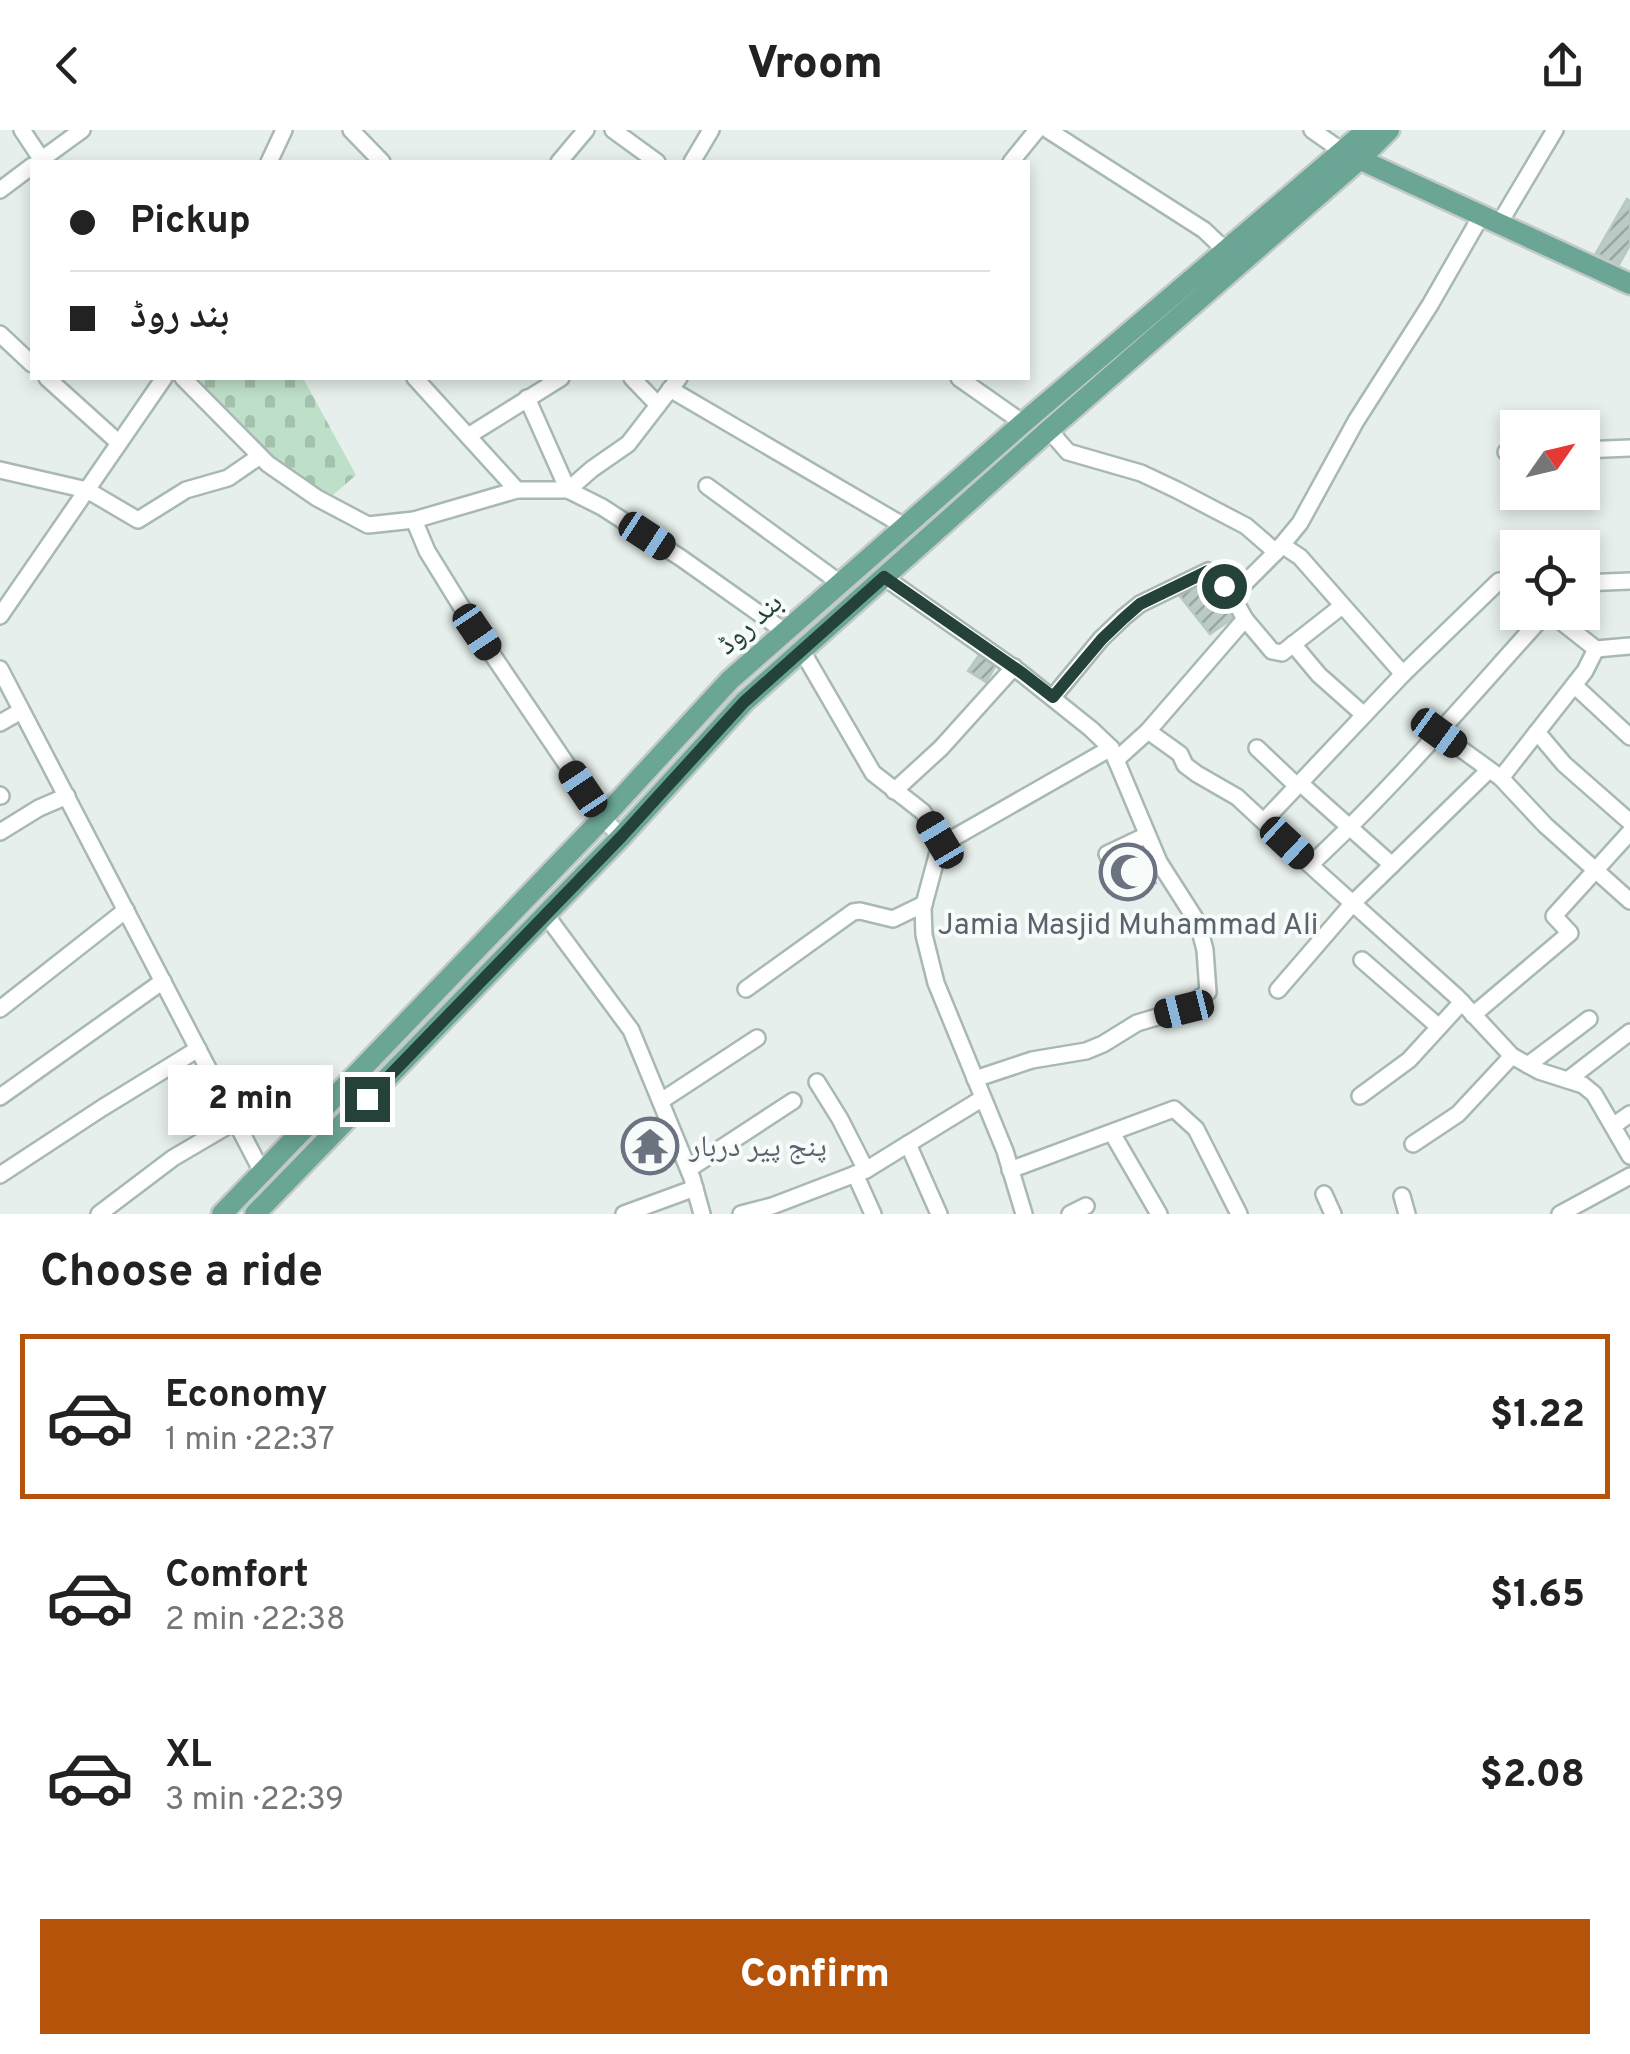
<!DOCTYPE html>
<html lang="en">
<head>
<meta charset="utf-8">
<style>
	body { margin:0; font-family:Overpass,"Noto Naskh Arabic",sans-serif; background:#f6f6f6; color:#222; height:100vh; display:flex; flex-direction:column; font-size:38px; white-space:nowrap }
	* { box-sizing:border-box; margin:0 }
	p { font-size:32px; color:#767676 }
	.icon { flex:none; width:55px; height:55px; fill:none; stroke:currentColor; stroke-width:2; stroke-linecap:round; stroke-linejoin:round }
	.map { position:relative; height:1084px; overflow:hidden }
	.panel { display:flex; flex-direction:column; background:#fff; flex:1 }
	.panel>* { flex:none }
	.hud { position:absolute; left:30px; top:30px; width:1000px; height:220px; border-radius:0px; box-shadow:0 5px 15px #0003; display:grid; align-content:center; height:220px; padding:0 40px; background:#fff }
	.needle { width:65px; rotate:56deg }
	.buttons { position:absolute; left:1500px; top:280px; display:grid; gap:20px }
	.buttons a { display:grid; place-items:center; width:100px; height:100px; border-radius:0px; background:#fff; box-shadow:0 5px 15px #0003; font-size:50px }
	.end { position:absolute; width:45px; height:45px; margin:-22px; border:12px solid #24423a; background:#fff; box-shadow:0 0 0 5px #fff }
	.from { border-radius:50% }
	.bubble { position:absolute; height:70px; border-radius:0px; background:#fff; box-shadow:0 5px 15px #0003; font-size:32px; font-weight:800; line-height:70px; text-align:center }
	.car { position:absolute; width:30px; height:60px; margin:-30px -15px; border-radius:12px; box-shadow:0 0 8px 2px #0007; background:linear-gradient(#222 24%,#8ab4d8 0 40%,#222 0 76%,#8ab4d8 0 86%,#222 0) }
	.hud b { display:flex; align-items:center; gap:35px; height:95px; font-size:38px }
	.hud b+b { border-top:2px solid #e0e0e0 }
	.hud i { width:25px; height:25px; background:#222 }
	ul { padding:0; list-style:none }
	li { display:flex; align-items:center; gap:30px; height:165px; margin:0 20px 15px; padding:0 20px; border:5px solid transparent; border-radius:0px }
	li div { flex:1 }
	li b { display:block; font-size:38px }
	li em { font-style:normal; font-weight:800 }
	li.on { border-color:#b45309 }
	li>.icon { width:90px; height:90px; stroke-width:1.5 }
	h2 { padding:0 40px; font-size:45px; line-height:120px }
	.cta { display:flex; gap:20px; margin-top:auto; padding:20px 40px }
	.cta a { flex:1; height:115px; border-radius:0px; background:#b45309; color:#fff; font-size:40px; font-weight:800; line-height:115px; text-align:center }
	header { display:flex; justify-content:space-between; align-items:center; height:130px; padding:0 40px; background:#fff; font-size:45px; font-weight:800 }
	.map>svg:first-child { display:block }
</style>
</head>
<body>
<header><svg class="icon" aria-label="back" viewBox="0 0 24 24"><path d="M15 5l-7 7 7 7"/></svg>Vroom<svg class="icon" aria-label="share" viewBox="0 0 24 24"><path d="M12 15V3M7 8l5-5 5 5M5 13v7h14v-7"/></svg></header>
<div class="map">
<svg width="1630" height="1084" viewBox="0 0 1630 1084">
	<defs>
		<pattern id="cemetery-stones" width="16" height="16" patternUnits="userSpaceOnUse" patternTransform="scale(2.5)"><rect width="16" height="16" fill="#bfe0c8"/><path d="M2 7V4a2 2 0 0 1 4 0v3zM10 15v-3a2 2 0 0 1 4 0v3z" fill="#a4c1ad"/></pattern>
		<pattern id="building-hatch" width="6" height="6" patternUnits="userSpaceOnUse" patternTransform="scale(2.5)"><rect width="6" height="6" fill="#bbcac4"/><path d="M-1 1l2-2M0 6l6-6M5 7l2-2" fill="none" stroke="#98a6a0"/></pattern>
	</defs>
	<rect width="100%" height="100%" fill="#e6efeb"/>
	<path fill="url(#cemetery-stones)" d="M 183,248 L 303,248 L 356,345 L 325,372 L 317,368 Z"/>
	<g fill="url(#building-hatch)" stroke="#b8c9c2" stroke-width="2.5">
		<path d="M 1627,69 L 1630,71 L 1630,115 L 1618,136 L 1596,123 Z"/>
		<path d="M 1209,445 L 1236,486 L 1210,504 L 1179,465 Z"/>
		<path d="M 982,521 L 998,532 L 986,552 L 968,541 Z"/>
		<path d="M 1133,714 L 1156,753 L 1120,766 L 1100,730 Z"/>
	</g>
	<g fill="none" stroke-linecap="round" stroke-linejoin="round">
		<g stroke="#a8b8b2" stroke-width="20">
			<g id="minor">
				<path d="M 22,0 L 42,30"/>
				<path d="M 351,0 L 382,32"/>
				<path d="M 613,0 L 657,32"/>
				<path d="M 1048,0 L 1204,100 L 1225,120"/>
				<path d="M 1312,0 L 1342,21"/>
				<path d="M 38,32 L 82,0"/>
				<path d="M 269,32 L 284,0"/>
				<path d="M 559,32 L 586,0"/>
				<path d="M 692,32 L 711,0"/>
				<path d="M 1011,32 L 1037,0"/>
				<path d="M 0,60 L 32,36"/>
				<path d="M 1499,94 L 1555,0"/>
				<path d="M 0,204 L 32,234"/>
				<path d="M 47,248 L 119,313"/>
				<path d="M 183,248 L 268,334 L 317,368 L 368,395 L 414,390 L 517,360 L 568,360 L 602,377 L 681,428 L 784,501"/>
				<path d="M 415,248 L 517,360"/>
				<path d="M 632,248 L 658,275"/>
				<path d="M 959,248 L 1023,293"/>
				<path d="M 670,259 L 904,396"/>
				<path d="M 527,268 L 568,360 L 592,339 L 628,314 L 679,248"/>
				<path d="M 1049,300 L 1068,322 L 1141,343 L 1177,360 L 1246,396 L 1276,422 L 1232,466 L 1245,489 L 1148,601"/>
				<path d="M 468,306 L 561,248"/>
				<path d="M 1582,320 L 1630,318"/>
				<path d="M 1506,322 L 1518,322"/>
				<path d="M 0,340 L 87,360 L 138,390 L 186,360 L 228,348 L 260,326"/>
				<path d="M 707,356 L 840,453"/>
				<path d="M 414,390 L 427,421 L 477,502 L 603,688 L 621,707"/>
				<path d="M 1276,422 L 1300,393 L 1356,291 L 1430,175 L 1481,86"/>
				<path d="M 884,447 L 1021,543 L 1091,599 L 1111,618 L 1159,732 L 1198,793 L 1205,820 L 1208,862 L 1184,879 L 1137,893 L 1103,914 L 1086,921 L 1032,930 L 975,949"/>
				<path d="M 1582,453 L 1630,451"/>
				<path d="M 1549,482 L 1596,519 L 1630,516"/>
				<path d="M 0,486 L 164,248"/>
				<path d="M 1245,489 L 1272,521 L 1282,523 L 1342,476"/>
				<path d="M 1293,514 L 1319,545 L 1364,585"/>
				<path d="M 801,519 L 873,643 L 923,682 L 941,711 L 923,778 L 924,805 L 936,853 L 1005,1021 L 1024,1084"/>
				<path d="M 0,539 L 262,1042"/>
				<path d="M 1403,544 L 1499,451 L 1518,452"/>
				<path d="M 1574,555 L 1630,607"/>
				<path d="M 1053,567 L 1101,509 L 1124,487 L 1140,474 L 1208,441 L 1217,448 L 1232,466"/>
				<path d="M 0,593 L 21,581"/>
				<path d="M 1537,602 L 1564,634 L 1630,692"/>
				<path d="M 1439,603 L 1501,648 L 1585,541 L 1596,519"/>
				<path d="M 1257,618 L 1297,656"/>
				<path d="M 1116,630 L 1148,601 L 1180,624 L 1185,635 L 1197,644 L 1237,667 L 1319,743 L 1457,867 L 1512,926 L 1539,941 L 1583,955 L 1594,964 L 1630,1026"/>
				<path d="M 1501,648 L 1545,695 L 1630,771"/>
				<path d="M 1300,653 L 1392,735"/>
				<path d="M 894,661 L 941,618 L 1014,537"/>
				<path d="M 0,665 L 1,666"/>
				<path d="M 1264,691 L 1403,544 L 1300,427 L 1282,415"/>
				<path d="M 0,702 L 39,678 L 67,666"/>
				<path d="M 941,715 L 1111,618"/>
				<path d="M 1107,724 L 1147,705"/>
				<path d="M 1310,735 C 1395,656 1469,568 1547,482"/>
				<path d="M 546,785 L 631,900 L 692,1048 L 702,1084"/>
				<path d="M 1362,830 L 1439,897"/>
				<path d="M 746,859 L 853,782 L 860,781 L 893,789 L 924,774"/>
				<path d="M 1278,860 L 1353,773 L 1489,640"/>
				<path d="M 0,879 L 126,780"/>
				<path d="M 1473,885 L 1570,803 L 1554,786 L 1630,702"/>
				<path d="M 1528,935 L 1589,889"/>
				<path d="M 1569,949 L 1630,902"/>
				<path d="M 817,952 L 840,989 L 866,1040"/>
				<path d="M 1360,966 L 1409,930 L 1462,872"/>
				<path d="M 0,967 L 163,851"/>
				<path d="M 661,971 L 757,908"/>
				<path d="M 1613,996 L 1630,984"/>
				<path d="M 1112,1003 L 1159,1084"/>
				<path d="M 908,1014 L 983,968"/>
				<path d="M 1413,1014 L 1458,984 L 1512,926"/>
				<path d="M 689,1039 L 793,971"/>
				<path d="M 1010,1040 L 1174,979 L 1196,999 L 1239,1084"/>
				<path d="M 855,1044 L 873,1084"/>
				<path d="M 0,1045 L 102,978 L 198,919"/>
				<path d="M 1324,1064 L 1333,1084"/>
				<path d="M 1402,1066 L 1407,1084"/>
				<path d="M 99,1084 L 173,1028 L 236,991"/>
				<path d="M 624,1084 L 695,1058"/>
				<path d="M 741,1084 L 772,1076 L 866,1040 L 908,1014 L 939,1084"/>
				<path d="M 1070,1084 L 1086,1076"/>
				<path d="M 1560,1084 L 1630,1046"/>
			</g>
		</g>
		<g stroke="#c2cac8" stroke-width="25">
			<g id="major">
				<path d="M 1348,24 L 1630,154"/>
				<path d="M 222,1084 L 603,688 L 730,550 L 1023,293 L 1367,0"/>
				<path d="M 255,1084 L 621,707 L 744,572 L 1049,300 L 1359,30 L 1389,0"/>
			</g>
		</g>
		<use href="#minor" stroke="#fff" stroke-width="15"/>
		<use href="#major" stroke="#6aa596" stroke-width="20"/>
	</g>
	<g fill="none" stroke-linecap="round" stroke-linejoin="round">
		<path stroke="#24423a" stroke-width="12" d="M 367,969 L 621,707 L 744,572 L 884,447 L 1022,543 L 1053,567 L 1102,509 L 1124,488 L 1140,474 L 1208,441 L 1224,456"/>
	</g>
	<defs>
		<g id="mosque-ring" transform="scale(2.875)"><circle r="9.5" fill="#f7fbf9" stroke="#6b7280" stroke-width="1.5"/><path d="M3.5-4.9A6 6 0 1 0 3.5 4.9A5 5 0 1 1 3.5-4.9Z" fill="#6b7280"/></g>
		<g id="temple-ring" transform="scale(2.875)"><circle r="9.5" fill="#f7fbf9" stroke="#6b7280" stroke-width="1.5"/><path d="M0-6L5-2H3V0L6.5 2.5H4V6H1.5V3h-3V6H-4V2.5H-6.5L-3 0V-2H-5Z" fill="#6b7280"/></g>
	</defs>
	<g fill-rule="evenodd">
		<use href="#mosque-ring" x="1128" y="742"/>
		<use href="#temple-ring" x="650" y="1016"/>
	</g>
	<g text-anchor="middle" stroke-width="8" stroke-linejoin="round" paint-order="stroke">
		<g font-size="30" fill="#24423a" stroke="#f7fbf9">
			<text transform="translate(749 493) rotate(-42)" y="10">بند روڈ</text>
		</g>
		<g font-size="30" fill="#5b616d" stroke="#f7fbf9">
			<text x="1128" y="804">Jamia Masjid Muhammad Ali</text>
			<text x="689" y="1026" text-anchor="start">پنج پیر دربار</text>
		</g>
	</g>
</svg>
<div class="buttons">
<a><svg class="needle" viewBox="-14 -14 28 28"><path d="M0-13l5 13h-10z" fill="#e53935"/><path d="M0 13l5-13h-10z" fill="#767676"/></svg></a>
<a><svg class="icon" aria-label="locate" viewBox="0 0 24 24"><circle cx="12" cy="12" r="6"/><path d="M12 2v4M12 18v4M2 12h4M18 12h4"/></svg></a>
</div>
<i class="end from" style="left:1224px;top:456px"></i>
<i class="end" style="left:367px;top:969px"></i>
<div class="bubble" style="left:168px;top:935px;width:165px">2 min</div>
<i class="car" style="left:647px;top:406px;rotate:123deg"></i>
<i class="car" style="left:477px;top:502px;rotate:146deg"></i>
<i class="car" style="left:1439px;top:603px;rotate:126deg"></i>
<i class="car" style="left:583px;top:659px;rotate:326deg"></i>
<i class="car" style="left:940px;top:710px;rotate:329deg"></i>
<i class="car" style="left:1287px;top:713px;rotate:133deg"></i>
<i class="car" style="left:1184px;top:879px;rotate:256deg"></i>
<div class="hud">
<b><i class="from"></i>Pickup</b>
<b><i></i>بند روڈ</b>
</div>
</div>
<section class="panel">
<h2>Choose a ride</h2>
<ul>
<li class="on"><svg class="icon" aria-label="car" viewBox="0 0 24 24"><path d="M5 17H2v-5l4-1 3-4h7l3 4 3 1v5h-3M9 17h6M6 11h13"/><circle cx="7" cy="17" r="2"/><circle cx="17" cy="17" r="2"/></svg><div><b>Economy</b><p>1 min · 22:37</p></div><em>$1.22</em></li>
<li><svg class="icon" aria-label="car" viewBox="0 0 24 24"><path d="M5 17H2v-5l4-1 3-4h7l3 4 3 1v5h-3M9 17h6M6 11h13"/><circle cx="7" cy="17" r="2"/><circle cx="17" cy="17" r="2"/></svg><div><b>Comfort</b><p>2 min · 22:38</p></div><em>$1.65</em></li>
<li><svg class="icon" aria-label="car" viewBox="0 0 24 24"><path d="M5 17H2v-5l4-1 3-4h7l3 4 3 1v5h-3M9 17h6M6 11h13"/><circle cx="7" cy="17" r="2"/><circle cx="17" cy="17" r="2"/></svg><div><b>XL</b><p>3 min · 22:39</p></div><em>$2.08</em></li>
</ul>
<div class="cta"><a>Confirm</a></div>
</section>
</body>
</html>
